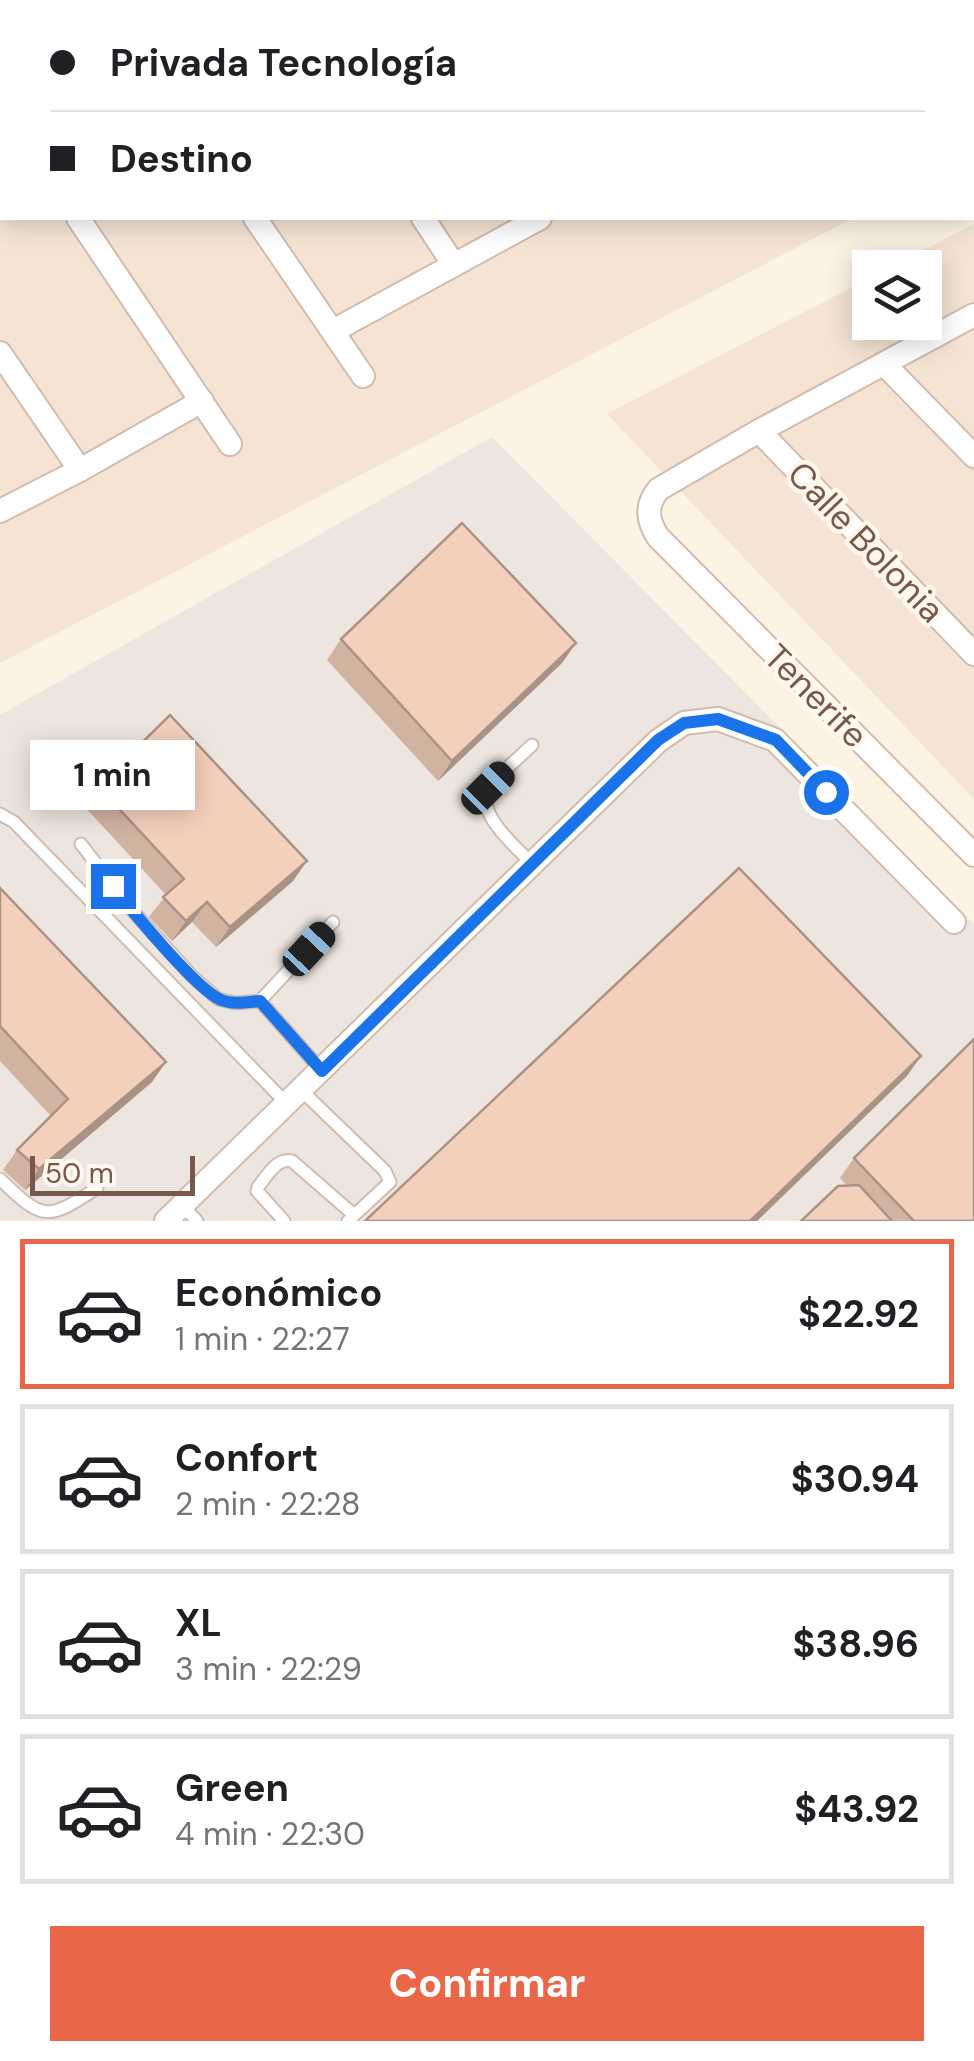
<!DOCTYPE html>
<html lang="es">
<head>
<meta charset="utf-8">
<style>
	body { margin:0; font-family:"DM Sans",sans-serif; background:#f2f2f2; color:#202124; height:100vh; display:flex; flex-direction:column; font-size:38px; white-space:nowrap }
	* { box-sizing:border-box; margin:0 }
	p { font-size:32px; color:#757577 }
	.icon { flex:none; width:55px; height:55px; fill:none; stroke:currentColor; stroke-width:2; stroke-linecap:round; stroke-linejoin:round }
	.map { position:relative; height:1221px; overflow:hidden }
	.details { display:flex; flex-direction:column; background:#fff; flex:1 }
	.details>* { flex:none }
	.banner { position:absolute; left:0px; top:0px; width:975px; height:220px; box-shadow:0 5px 25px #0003; display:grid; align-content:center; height:220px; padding:0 50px; background:#fff }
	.fabs { position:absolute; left:852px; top:250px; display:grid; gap:20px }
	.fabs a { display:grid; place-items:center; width:90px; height:90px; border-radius:0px; background:#fff; box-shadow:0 5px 25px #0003; font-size:50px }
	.scale { position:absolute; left:30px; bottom:25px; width:165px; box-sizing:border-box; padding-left:10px; border:5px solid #77584a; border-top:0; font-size:28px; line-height:35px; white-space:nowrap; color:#77584a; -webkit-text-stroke:8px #fff7ec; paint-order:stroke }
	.end { position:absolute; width:45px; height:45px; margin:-22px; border:12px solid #1a73e8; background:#fff; box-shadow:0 0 0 5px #fff }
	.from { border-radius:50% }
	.bubble { position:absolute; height:70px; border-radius:0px; background:#fff; box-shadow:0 5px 25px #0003; font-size:32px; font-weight:700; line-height:70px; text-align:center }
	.car { position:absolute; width:30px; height:60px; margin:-30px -15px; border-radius:12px; box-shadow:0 0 8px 2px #0007; background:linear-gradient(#222 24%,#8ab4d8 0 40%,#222 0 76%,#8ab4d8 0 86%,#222 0) }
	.banner b { display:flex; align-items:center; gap:35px; height:95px; font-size:38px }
	.banner b+b { border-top:2px solid #e0e0e0 }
	.banner i { width:25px; height:25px; background:#202124 }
	ul { padding:18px 0 0; list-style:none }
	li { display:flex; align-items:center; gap:30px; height:150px; margin:0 20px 15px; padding:0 30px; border:5px solid #e0e0e0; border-radius:0px }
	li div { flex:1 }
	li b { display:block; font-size:38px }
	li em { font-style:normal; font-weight:700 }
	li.selected { border-color:#e96748 }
	li>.icon { width:90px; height:90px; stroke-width:1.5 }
	.cta { display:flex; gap:20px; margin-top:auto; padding:20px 50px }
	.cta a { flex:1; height:115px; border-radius:0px; background:#e96748; color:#fff; font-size:40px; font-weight:700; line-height:115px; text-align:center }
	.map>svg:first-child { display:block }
</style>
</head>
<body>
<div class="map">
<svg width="974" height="1221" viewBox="0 0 974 1221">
	<rect width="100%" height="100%" fill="#fdf3e5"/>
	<g fill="#f5e4d4">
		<path d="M 0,0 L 974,0 L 974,154 L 972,2 L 2,2 L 2,218 L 853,218 L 0,663 Z"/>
		<path d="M 974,224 L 974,799 L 607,414 L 870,278 L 870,322 L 925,322 L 925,268 L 890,267 Z"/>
	</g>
	<path fill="#ede5df" d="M 492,437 L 974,924 L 974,1221 L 0,1221 L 0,715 Z"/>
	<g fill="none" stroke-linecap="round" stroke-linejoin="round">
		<g stroke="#d1bcae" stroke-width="15">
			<g id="lane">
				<path d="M 0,814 L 14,822 L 287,1104"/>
				<path d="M 81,844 L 130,908 L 192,976 L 218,999 L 235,1003 L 260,1001"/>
				<path d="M 532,864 C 515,845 471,811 491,785 C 503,770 519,758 532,745"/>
				<path d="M 322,1071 L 260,1001 L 333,922"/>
				<path d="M 302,1091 L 385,1171 L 390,1182 L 348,1221"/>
				<path d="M 0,1179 C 43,1221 47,1221 97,1188"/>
				<path d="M 182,1205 L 197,1221"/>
				<path d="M 284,1221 L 257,1191 L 258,1187 C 267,1176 277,1157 292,1161 L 354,1215"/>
			</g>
		</g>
		<g stroke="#d1bcae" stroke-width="26">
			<g id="street">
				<path d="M 107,0 L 108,2"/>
				<path d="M 281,0 L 282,2"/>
				<path d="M 451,0 L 452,2"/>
				<path d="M 619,0 L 620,2"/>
				<path d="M 798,0 L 800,2"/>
				<path d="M 971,0 L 974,5"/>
				<path d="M 0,102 L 2,105"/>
				<path d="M 78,218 L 230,444"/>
				<path d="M 255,218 L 363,376"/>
				<path d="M 423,218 L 454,265"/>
				<path d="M 974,315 L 759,431 L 659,489 C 645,505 647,520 658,537 L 974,855"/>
				<path d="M 333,331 L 540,218"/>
				<path d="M 0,353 L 80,470"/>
				<path d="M 885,365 L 974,456"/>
				<path d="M 759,431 L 974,654"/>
				<path d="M 0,511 L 80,470 L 202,401"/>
				<path d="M 166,1221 L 658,741 L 684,723 L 718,719 L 775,740 L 954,922"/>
			</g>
		</g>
		<use href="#lane" stroke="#fff" stroke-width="11"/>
		<use href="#street" stroke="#fff" stroke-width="22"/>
	</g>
	<g fill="#d1b3a2">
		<path d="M 341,639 L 576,643 L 562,663 L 438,781 L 327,660 Z"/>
		<path d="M 98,786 L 293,881 L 216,947 L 192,922 L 172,941 L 149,917 L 166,895 L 84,806 Z"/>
		<path d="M 0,888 L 152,1082 L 25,1190 L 3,1170 L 17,1150 L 51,1116 L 0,1061 Z"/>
		<path d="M 854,1158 L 974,1221 L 801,1221 L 847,1186 L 840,1178 Z"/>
	</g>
	<g fill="#aa9284">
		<path d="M 576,643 L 562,663 L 438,781 L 452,761 Z"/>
		<path d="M 307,861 L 293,881 L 216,947 L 230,927 Z"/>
		<path d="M 207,902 L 192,922 L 172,941 L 186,921 Z"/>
		<path d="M 921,1056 L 907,1076 L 757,1221 L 750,1221 Z"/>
		<path d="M 166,1062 L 152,1082 L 25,1190 L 39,1169 Z"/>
	</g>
	<g fill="#f3d0bc" stroke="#aa9284" stroke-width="2.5">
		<path d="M 462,523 L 576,643 L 452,761 L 341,639 Z"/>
		<path d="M 170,715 L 307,861 L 230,927 L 207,902 L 186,921 L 163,897 L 184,879 L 98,786 Z"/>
		<path d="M 739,868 L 921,1056 L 750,1221 L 365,1221 Z"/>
		<path d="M 0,888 L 166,1062 L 39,1169 L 17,1150 L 68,1099 L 0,1026 Z"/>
		<path d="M 974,1039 L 974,1221 L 914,1221 L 854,1158 Z"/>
		<path d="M 859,1185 L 892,1221 L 801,1221 L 838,1186 Z"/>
	</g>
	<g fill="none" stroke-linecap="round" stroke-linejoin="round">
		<path stroke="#1a73e8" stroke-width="12" d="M 113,886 C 132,911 196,989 221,1000 C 234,1005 247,1002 260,1001 L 322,1071 L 658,740 L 684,723 L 718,719 L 776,740 L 826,792"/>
	</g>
	<g text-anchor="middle" stroke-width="9" stroke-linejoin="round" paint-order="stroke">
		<g font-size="35" fill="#77584a" stroke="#fff7ec">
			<text transform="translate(866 542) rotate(46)" y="12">Calle Bolonia</text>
			<text transform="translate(816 696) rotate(45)" y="12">Tenerife</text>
		</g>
	</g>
</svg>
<div class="fabs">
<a><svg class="icon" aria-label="layers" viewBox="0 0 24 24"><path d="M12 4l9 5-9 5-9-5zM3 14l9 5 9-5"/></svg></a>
</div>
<div class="scale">50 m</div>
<i class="end from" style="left:826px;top:792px"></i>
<i class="end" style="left:113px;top:886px"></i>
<div class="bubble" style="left:30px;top:740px;width:165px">1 min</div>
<i class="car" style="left:488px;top:788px;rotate:45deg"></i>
<i class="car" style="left:309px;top:949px;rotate:43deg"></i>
<div class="banner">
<b><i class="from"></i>Privada Tecnología</b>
<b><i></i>Destino</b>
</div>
</div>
<section class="details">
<ul>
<li class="selected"><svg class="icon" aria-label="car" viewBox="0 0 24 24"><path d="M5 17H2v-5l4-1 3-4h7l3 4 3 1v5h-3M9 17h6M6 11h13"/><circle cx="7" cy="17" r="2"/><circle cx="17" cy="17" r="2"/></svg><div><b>Económico</b><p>1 min · 22:27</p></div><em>$22.92</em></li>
<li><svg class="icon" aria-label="car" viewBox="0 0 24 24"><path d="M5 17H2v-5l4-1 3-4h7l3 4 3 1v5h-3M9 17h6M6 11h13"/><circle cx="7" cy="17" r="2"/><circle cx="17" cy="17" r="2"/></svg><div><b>Confort</b><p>2 min · 22:28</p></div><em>$30.94</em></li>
<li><svg class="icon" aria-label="car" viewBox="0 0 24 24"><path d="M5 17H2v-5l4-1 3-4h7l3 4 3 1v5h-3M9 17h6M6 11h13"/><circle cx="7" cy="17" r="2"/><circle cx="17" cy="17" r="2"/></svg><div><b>XL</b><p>3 min · 22:29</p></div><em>$38.96</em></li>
<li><svg class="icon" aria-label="car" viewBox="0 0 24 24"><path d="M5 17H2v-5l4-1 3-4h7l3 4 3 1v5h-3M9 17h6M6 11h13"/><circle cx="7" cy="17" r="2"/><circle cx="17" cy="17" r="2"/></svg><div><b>Green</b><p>4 min · 22:30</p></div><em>$43.92</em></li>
</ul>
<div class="cta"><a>Confirmar</a></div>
</section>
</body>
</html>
